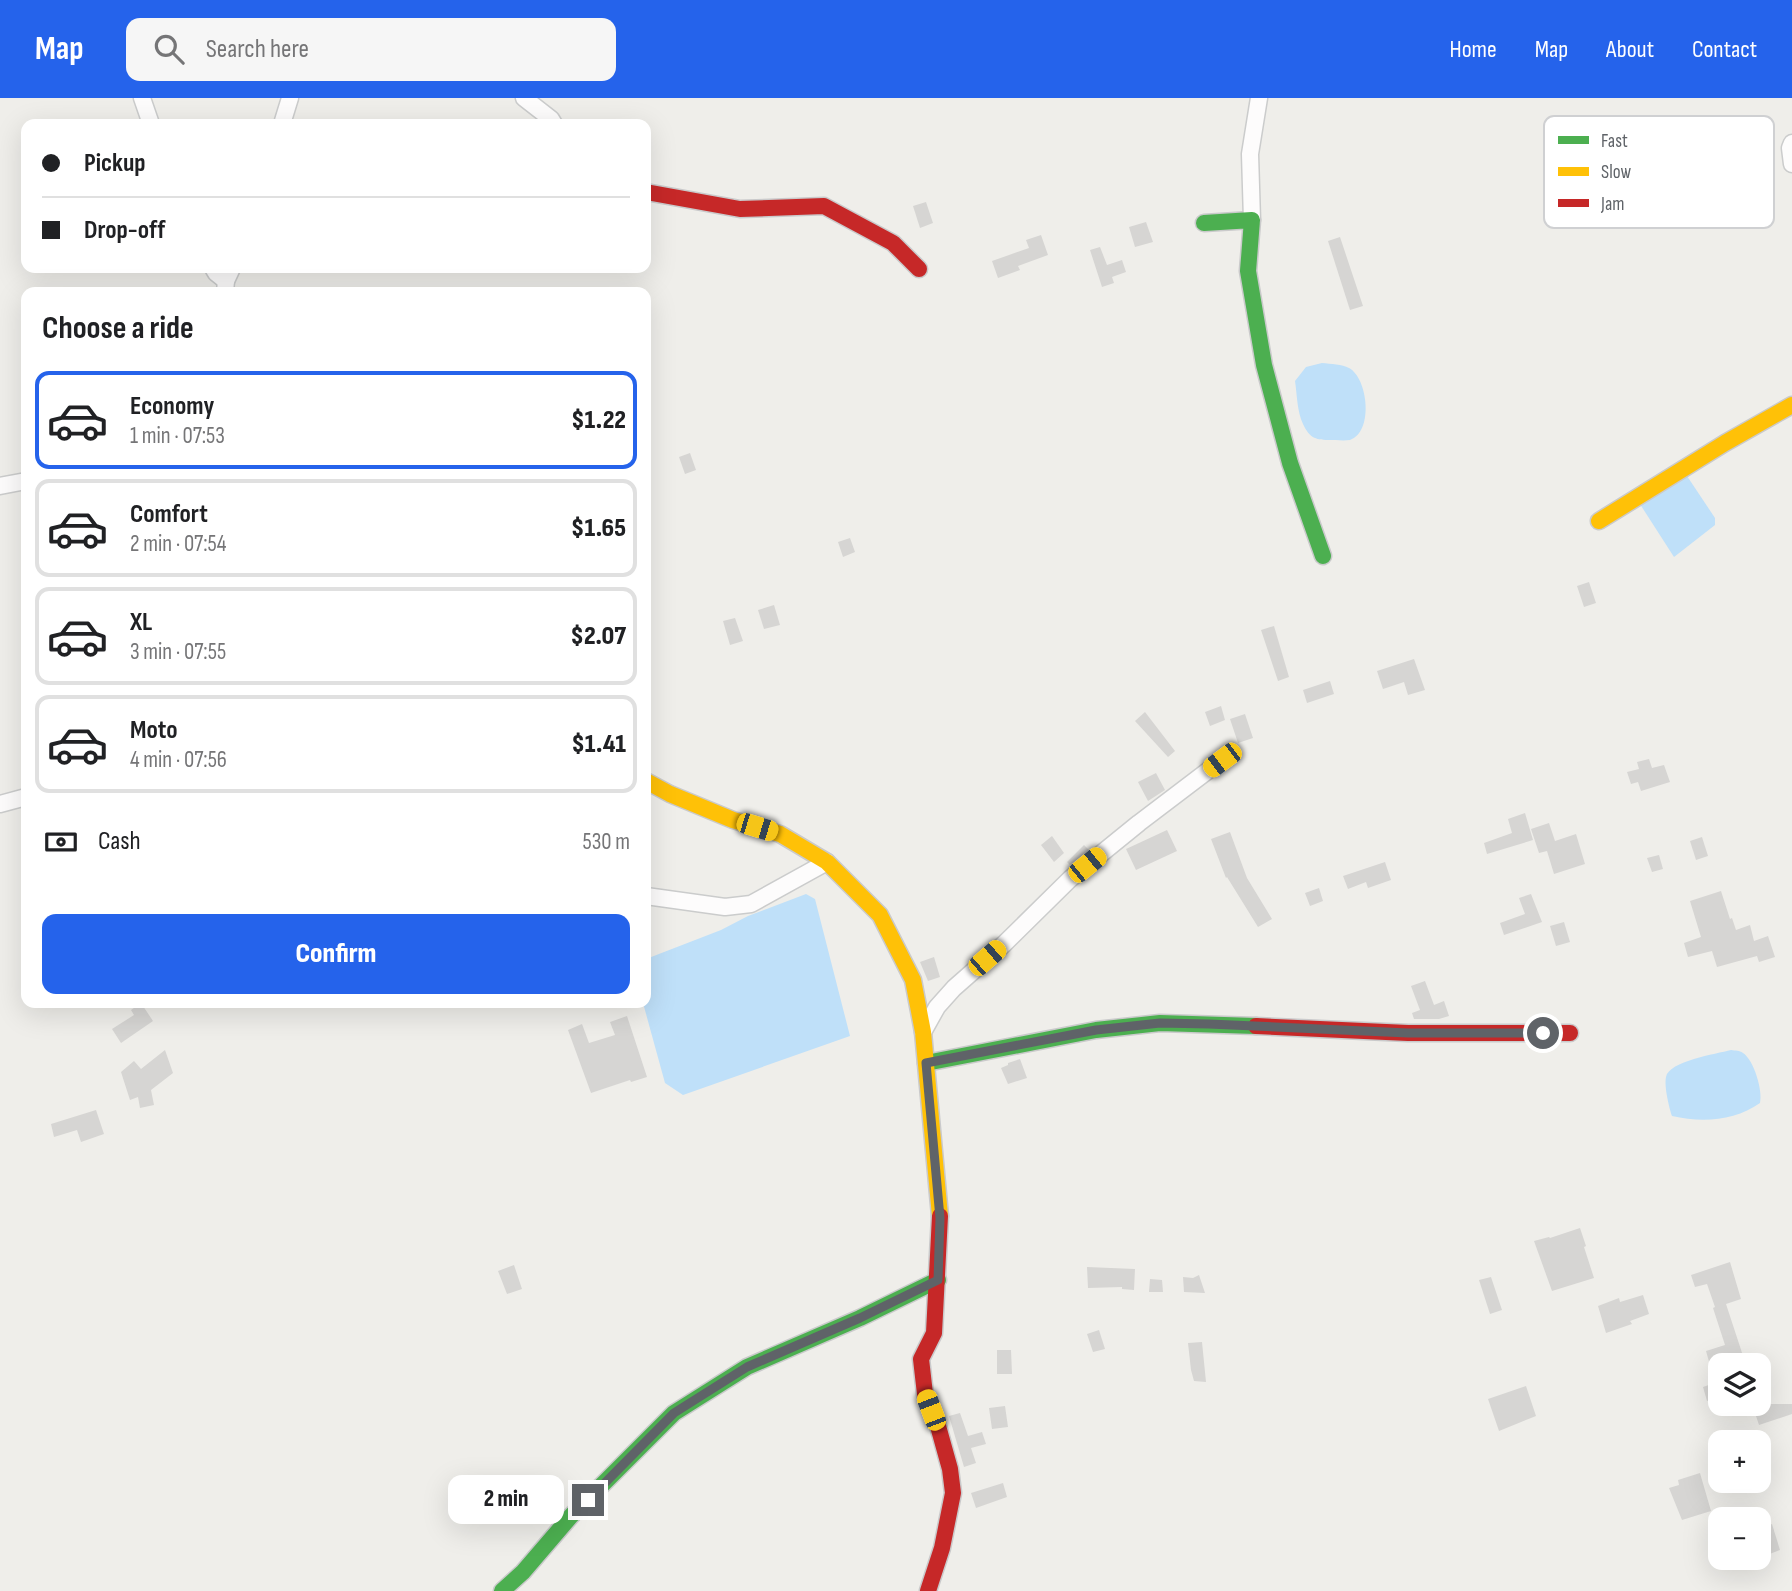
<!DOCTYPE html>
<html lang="en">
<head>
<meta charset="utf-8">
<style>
	body { margin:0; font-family:"Sofia Sans Condensed",sans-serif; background:#f6f6f6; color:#202124; height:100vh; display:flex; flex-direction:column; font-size:26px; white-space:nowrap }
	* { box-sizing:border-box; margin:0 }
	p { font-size:23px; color:#757577 }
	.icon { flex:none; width:38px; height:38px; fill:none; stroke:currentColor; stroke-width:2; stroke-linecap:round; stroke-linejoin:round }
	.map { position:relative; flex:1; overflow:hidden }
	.side { position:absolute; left:21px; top:189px; width:630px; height:721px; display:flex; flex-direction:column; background:#fff; border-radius:14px; box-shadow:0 7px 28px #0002 }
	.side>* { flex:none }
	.top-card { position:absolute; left:21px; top:21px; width:630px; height:154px; border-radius:14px; box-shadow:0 7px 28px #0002; display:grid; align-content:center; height:154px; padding:0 21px; background:#fff }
	.tools { position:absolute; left:1708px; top:1255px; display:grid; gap:14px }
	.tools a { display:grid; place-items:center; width:63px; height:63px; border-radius:14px; background:#fff; box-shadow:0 7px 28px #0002; font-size:35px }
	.end { position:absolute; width:32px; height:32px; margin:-16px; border:9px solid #5f6368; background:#fff; box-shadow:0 0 0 4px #fff }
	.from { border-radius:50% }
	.bubble { position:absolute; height:49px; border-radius:14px; background:#fff; box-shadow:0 7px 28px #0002; font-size:23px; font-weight:800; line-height:49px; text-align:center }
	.car { position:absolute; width:21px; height:42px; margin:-21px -10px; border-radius:9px; box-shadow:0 0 5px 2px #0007; background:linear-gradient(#f5c518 24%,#345 0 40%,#f5c518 0 76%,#345 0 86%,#f5c518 0) }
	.top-card b { display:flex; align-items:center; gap:24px; height:66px; font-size:26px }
	.top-card b+b { border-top:2px solid #e0e0e0 }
	.top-card i { width:18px; height:18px; background:#202124 }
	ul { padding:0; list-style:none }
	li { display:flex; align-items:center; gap:21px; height:98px; margin:0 14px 10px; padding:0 7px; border:4px solid #e0e0e0; border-radius:14px }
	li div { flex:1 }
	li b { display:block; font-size:26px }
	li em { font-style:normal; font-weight:800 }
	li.current { border-color:#2563eb }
	li>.icon { width:63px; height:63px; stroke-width:1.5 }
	h2 { padding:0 21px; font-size:32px; line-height:84px }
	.pay { display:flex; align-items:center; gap:18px; height:77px; padding:0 21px; font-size:26px }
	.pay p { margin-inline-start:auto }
	.button { display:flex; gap:14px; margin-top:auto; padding:14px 21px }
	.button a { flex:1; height:80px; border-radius:14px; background:#2563eb; color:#fff; font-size:28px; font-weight:800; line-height:80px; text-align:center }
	header { display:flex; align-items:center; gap:42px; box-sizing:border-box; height:98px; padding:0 35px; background:#2563eb; color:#fff }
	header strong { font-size:33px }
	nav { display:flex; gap:38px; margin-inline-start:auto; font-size:24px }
	.search { width:490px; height:63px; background:#f6f6f6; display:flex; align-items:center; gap:18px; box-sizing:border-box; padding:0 24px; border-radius:14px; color:#757577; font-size:26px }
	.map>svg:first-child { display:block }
</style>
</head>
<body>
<header>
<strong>Map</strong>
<div class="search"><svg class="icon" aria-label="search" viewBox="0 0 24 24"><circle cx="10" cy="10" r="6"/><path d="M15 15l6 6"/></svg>Search here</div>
<nav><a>Home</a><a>Map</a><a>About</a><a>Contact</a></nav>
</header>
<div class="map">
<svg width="1792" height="1493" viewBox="0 0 1792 1493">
	<rect width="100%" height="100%" fill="#efeeea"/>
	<g fill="#bfe0f9">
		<path d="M 1322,265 C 1331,266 1342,266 1349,270 C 1368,280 1374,334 1350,342 C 1344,343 1335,342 1328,342 C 1315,342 1309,339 1303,326 C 1297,314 1297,296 1295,283 L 1306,269 Z"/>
		<path d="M 1687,378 L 1715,420 L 1715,427 L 1674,459 L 1638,403 Z"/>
		<path d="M 806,796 L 815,801 L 850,938 L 683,997 L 665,985 L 643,905 L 646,905 L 646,861 L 721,832 L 748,818 Z"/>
		<path d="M 1731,952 C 1736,953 1739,952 1743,955 C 1754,962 1763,993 1760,1005 C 1735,1023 1702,1025 1672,1018 C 1669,1009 1664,988 1666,979 C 1669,963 1716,956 1731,952 Z"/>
	</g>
	<g fill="#d6d5d3">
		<path d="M 926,104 L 933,125 L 920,130 L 913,108 Z"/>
		<path d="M 1146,124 L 1153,144 L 1135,149 L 1129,129 Z"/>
		<path d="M 1041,137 L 1048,157 L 1018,168 L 1020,172 L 998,180 L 992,163 L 1029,150 L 1026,142 Z"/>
		<path d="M 1340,139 L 1363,208 L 1350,212 L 1328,143 Z"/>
		<path d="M 1100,149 L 1107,167 L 1122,162 L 1126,174 L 1112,179 L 1114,185 L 1102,189 L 1090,152 Z"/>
		<path d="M 690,355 L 696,372 L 685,376 L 679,359 Z"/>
		<path d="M 850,440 L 855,454 L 843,459 L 838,444 Z"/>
		<path d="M 1589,484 L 1596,505 L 1584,509 L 1577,488 Z"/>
		<path d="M 774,507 L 780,527 L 764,531 L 758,512 Z"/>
		<path d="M 735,520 L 743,543 L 730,547 L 723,523 Z"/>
		<path d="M 1274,528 L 1289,579 L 1278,583 L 1261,532 Z"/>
		<path d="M 1414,561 L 1425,592 L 1408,597 L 1404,584 L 1383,591 L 1377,573 Z"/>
		<path d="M 1330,583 L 1334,596 L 1307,605 L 1303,592 Z"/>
		<path d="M 1221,608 L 1225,622 L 1210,628 L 1205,614 Z"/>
		<path d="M 1145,614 L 1175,653 L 1168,659 L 1135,623 Z"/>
		<path d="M 1245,616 L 1253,640 L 1238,645 L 1230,621 Z"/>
		<path d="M 1649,661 L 1652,670 L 1664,667 L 1670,684 L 1641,693 L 1638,684 L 1631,686 L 1627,674 L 1639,671 L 1637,664 Z"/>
		<path d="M 1156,675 L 1165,692 L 1148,703 L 1138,684 Z"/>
		<path d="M 1525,715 L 1533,742 L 1487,756 L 1484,745 L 1512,735 L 1508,721 Z"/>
		<path d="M 1549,725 L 1555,743 L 1576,736 L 1585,766 L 1554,776 L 1547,753 L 1539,755 L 1531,731 Z"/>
		<path d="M 1167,732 L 1177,753 L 1136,772 L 1126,751 Z"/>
		<path d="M 1230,734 L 1247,780 L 1272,821 L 1258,829 L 1227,779 L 1226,780 L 1211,741 Z"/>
		<path d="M 1052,738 L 1064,755 L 1054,764 L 1041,747 Z"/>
		<path d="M 1702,739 L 1708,758 L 1696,762 L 1690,743 Z"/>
		<path d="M 1084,747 L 1089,752 L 1070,767 L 1067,764 Z"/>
		<path d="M 1659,757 L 1663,771 L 1652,774 L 1647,760 Z"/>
		<path d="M 1385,764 L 1391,782 L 1368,790 L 1366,784 L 1348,791 L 1343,778 Z"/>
		<path d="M 1319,790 L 1323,803 L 1310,808 L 1305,795 Z"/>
		<path d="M 1721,793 L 1730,821 L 1732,820 L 1736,832 L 1750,827 L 1754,843 L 1768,838 L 1775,859 L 1759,864 L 1757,858 L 1717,869 L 1712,853 L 1688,859 L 1684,845 L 1701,839 L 1690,803 Z"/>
		<path d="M 1531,796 L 1542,824 L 1504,837 L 1500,825 L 1525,816 L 1519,800 Z"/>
		<path d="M 1564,824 L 1570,844 L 1556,848 L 1550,828 Z"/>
		<path d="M 934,859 L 940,879 L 928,883 L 920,864 Z"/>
		<path d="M 1425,883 L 1434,907 L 1444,903 L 1449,918 L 1439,921 L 1414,921 L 1412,915 L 1420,912 L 1411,888 Z"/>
		<path d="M 141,905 L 153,923 L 121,945 L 112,931 L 134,917 L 131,912 Z"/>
		<path d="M 627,918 L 647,979 L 631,984 L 630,982 L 591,995 L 568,932 L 582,926 L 589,945 L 615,937 L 610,924 Z"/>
		<path d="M 165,952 L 173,975 L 151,992 L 154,1007 L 140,1010 L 138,999 L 130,1002 L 121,974 L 134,963 L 141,971 Z"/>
		<path d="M 1020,961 L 1027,980 L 1008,986 L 1001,970 L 1008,967 L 1008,965 Z"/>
		<path d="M 96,1012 L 104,1036 L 81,1044 L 77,1032 L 54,1039 L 51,1026 Z"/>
		<path d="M 1580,1130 L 1586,1148 L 1584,1149 L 1594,1180 L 1552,1193 L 1534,1143 L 1549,1139 L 1550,1140 Z"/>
		<path d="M 1730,1164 L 1741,1201 L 1726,1206 L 1746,1267 L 1710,1267 L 1706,1253 L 1725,1247 L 1713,1210 L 1715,1209 L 1707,1186 L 1695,1189 L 1691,1177 Z"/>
		<path d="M 514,1167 L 522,1191 L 507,1196 L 498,1173 Z"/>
		<path d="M 1087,1169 L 1135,1171 L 1134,1192 L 1122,1191 L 1122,1189 L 1088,1190 Z"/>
		<path d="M 1199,1177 L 1205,1195 L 1184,1194 L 1183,1179 L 1193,1180 Z"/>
		<path d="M 1491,1179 L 1502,1212 L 1490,1216 L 1479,1182 Z"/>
		<path d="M 1150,1181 L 1162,1182 L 1163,1194 L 1149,1194 Z"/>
		<path d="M 1643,1197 L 1649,1216 L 1630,1223 L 1632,1226 L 1606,1235 L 1598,1208 L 1619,1200 L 1620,1204 Z"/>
		<path d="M 1099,1232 L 1105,1251 L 1093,1254 L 1087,1236 Z"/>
		<path d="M 1202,1244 L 1206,1284 L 1194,1283 L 1191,1272 L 1188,1245 Z"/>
		<path d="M 997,1252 L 1011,1252 L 1012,1276 L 997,1276 Z"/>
		<path d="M 1720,1283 L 1720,1299 L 1707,1303 L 1703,1289 Z"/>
		<path d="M 1526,1288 L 1536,1318 L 1499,1333 L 1488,1301 Z"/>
		<path d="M 1752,1306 L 1792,1306 L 1792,1316 L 1759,1327 Z"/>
		<path d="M 1005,1308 L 1008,1329 L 992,1331 L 989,1310 Z"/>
		<path d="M 960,1315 L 968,1338 L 982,1334 L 986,1346 L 971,1350 L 976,1365 L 964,1369 L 949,1318 Z"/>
		<path d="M 1700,1375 L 1711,1413 L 1682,1422 L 1669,1390 L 1679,1387 L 1678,1382 Z"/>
		<path d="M 1003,1385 L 1007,1399 L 976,1410 L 971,1395 Z"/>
		<path d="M 1772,1426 L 1780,1452 L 1767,1457 L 1759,1431 Z"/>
	</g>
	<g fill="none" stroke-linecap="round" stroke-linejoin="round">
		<g stroke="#cbcccc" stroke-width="19">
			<g id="street">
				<path d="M 142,0 L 151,26"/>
				<path d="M 524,0 L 551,21 L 554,26"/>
				<path d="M 282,26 L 290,0"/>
				<path d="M 1792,45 L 1790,50 L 1792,66"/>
				<path d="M 1252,122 L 1250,56 L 1259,0"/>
				<path d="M 213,170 L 216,175 L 226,183"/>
				<path d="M 225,194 L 226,183 L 232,170"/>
				<path d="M 0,388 L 26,383"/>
				<path d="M 0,706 L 26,699"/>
				<path d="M 646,798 L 725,809 L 751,806 L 827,764"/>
				<path d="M 923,934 L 937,909 L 954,890 L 1004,846 L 1070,781 L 1139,725 L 1222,662"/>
			</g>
		</g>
		<g stroke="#cacacb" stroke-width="19">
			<g id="fast">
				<path d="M 1204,125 L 1252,122 L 1248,173 L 1264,267 L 1290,365 L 1323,458"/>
				<path d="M 926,965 L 1096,932 L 1160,925 L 1256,928"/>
				<path d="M 502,1493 L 523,1474 L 571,1418 L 674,1315 L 747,1269 L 860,1220 L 938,1182"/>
			</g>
		</g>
		<g stroke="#cacacb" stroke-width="19">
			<g id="slow">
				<path d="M 1599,423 L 1725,345 L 1792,307"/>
				<path d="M 646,683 L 670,696 L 733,722 L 780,736 L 827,764 L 880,817 L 913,882 L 923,934 L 940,1118"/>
			</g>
		</g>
		<g stroke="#cacacb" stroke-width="19">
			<g id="jam">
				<path d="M 646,94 L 740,111 L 824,108 L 893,145 L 919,171"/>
				<path d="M 1256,928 L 1408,935 L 1570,935"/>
				<path d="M 928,1493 L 942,1450 L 953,1395 L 950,1371 L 938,1328 L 925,1296 L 921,1261 L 934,1235 L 940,1118"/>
			</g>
		</g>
		<use href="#street" stroke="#fdfcfc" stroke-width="16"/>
		<use href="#fast" stroke="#4caf50" stroke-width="16"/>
		<use href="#slow" stroke="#ffc107" stroke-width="16"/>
		<use href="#jam" stroke="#c62828" stroke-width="16"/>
	</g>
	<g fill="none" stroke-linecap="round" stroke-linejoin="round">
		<path stroke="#5f6368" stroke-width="9" d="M 588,1402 L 674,1315 L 693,1303 L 747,1269 L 860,1220 L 938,1182 L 940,1120 L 926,965 L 1096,932 L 1160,925 L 1209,926 L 1408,935 L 1543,935"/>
	</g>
	<rect x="1544" y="18" width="230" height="112" rx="10" fill="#fff" stroke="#cfd0d2" stroke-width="2"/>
	<rect x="1558" y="38" width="31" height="8" fill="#4caf50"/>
	<rect x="1558" y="69" width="31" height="9" fill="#ffc107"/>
	<rect x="1558" y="101" width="31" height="8" fill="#c62828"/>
	<g font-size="19" fill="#5f6368">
		<text x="1601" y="49">Fast</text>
		<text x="1601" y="80">Slow</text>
		<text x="1601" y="112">Jam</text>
	</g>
</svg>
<div class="tools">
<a><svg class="icon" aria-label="layers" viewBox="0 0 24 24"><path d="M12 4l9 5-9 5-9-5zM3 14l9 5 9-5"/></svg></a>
<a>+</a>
<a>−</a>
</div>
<i class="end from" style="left:1543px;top:935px"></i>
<i class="end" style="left:588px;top:1402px"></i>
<div class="bubble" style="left:448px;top:1377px;width:116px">2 min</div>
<i class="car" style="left:1222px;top:662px;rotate:233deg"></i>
<i class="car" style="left:757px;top:729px;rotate:107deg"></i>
<i class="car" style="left:1087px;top:767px;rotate:51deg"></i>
<i class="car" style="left:987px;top:860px;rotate:49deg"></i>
<i class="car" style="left:931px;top:1312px;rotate:339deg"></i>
<div class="top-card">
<b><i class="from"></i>Pickup</b>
<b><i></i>Drop-off</b>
</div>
<section class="side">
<h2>Choose a ride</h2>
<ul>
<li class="current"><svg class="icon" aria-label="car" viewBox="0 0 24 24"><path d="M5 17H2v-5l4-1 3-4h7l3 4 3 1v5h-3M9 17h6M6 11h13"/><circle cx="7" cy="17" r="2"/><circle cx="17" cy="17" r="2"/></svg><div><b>Economy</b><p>1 min · 07:53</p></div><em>$1.22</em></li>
<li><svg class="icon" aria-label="car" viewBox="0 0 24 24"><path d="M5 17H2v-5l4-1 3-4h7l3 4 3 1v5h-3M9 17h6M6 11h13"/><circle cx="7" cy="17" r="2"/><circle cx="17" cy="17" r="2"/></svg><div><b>Comfort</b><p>2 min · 07:54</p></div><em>$1.65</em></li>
<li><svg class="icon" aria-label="car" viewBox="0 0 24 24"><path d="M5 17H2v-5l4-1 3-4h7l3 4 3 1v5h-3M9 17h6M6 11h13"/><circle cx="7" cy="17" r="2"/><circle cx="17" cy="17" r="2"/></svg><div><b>XL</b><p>3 min · 07:55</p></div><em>$2.07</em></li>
<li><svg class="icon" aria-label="car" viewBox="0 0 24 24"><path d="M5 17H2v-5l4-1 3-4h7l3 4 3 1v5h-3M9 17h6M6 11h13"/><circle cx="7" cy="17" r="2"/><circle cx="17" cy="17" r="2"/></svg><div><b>Moto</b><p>4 min · 07:56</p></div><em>$1.41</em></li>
</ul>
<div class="pay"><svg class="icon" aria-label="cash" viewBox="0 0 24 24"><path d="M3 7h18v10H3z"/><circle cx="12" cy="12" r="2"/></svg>Cash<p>530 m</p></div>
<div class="button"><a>Confirm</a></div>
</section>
</div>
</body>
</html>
